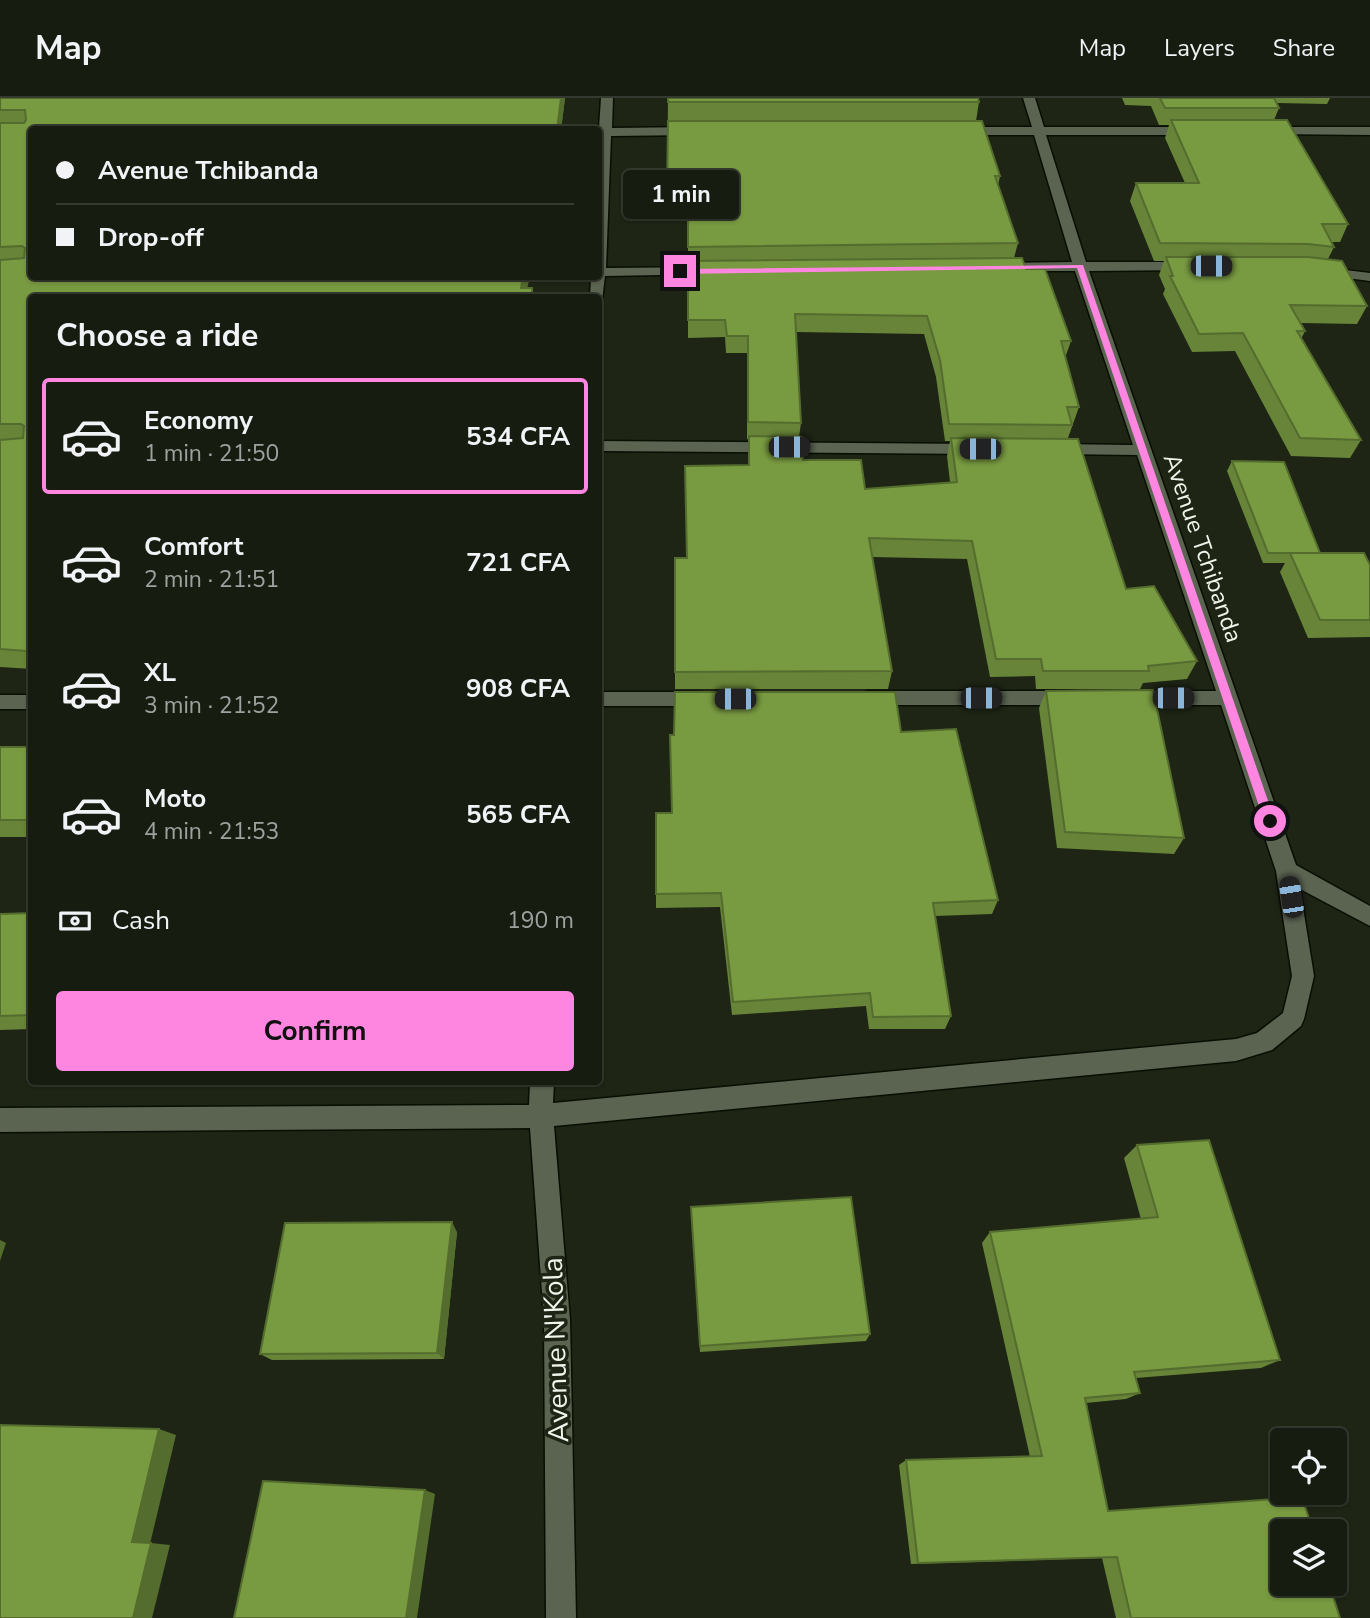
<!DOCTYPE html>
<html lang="en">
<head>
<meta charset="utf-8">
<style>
	body { margin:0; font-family:"Nunito Sans",sans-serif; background:#23291e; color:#f1f3f6; height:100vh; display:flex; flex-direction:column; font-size:26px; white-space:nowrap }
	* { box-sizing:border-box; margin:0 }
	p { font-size:23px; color:#9ea19f }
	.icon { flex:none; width:38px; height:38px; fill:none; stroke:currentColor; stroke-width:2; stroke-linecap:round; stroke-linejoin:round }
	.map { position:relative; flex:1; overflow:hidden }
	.drawer { position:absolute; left:28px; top:196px; width:574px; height:791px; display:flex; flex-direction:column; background:#161c10; border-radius:7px; box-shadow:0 2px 5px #0004,0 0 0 2px #353a30 }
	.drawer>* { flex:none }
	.top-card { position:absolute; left:28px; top:28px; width:574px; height:154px; border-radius:7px; box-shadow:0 2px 5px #0004,0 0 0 2px #353a30; display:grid; align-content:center; height:154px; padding:0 28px; background:#161c10 }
	.controls { position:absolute; left:1270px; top:1330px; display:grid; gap:14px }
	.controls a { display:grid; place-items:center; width:77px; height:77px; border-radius:7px; background:#161c10; box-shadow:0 2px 5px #0004,0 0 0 2px #353a30; font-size:35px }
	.end { position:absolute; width:32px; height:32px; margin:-16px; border:9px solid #fe86e1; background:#111; box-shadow:0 0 0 4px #111 }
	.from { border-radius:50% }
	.bubble { position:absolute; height:49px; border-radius:7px; background:#161c10; box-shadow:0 2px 5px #0004,0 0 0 2px #353a30; font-size:23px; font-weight:700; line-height:49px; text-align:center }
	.car { position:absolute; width:21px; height:42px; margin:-21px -10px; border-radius:9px; box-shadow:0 0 5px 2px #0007; background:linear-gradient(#222 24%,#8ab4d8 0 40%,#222 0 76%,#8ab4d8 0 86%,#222 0) }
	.top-card b { display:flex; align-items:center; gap:24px; height:66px; font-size:26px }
	.top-card b+b { border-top:2px solid #353a30 }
	.top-card i { width:18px; height:18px; background:#f1f3f6 }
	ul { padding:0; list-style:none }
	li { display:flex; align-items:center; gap:21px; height:116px; margin:0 14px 10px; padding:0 14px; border:4px solid transparent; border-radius:7px }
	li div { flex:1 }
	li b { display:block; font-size:26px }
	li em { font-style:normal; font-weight:700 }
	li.selected { border-color:#fe86e1 }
	li>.icon { width:63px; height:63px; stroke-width:1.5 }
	h2 { padding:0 28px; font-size:32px; line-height:84px }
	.pay { display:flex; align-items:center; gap:18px; height:77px; padding:0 28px; font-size:26px }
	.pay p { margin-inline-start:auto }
	.cta { display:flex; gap:14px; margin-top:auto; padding:14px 28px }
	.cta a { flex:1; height:80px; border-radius:7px; background:#fe86e1; color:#111; font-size:28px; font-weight:700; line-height:80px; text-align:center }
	header { display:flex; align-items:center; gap:42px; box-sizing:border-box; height:98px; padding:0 35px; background:#161c10; border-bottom:2px solid #353a30 }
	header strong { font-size:33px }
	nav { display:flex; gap:38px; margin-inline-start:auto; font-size:24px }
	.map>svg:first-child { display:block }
</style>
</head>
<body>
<header>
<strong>Map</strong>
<nav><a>Map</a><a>Layers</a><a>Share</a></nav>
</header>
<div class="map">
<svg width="1370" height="1520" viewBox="0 0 1370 1520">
	<rect width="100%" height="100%" fill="#1e2515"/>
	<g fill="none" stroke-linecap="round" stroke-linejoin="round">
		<g stroke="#080e02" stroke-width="3">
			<g id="street">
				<path d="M 601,0 L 613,0 L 612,30 L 696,29 L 702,33 L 696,37 L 611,38 L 606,170 L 715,169 L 722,173 L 720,176 L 605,178 L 602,203 L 598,204 L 598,200 L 590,200 L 591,178 L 598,178 L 599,38 L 598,32 L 594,32 L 599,30 Z"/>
				<path d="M 1023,0 L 1035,0 L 1044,29 L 1196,29 L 1202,33 L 1196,37 L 1046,37 L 1086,164 L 1191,164 L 1198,168 L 1191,172 L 1089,173 L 1296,767 L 1370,808 L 1370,828 L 1300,791 L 1314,878 L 1304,921 L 1301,928 L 1272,952 L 1236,963 L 554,1028 L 570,1222 L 576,1520 L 546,1520 L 544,1222 L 530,1030 L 0,1034 L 0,1010 L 529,1007 L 530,984 L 554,984 L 553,1005 L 1236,941 L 1257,935 L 1283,915 L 1292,878 L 1276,773 L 1221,607 L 1128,607 L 1121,605 L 1118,600 L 1121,595 L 1128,593 L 1216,593 L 1137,357 L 1055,356 L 1047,351 L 1055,346 L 1133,347 L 1075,173 L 996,173 L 989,169 L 996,165 L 1072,164 L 1034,37 L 959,37 L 953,33 L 959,29 L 1032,29 Z"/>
				<path d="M 1267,29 L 1370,29 L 1370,37 L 1263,36 L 1263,30 Z"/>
				<path d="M 1321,169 L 1370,175 L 1370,183 L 1316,176 L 1316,170 Z"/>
				<path d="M 598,343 L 977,346 L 985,351 L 977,356 L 598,353 Z"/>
				<path d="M 869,593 L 1072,593 L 1079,595 L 1082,600 L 1079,605 L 1072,607 L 869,607 L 862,605 L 859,600 L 862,595 Z"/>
				<path d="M 598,594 L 701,594 L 708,596 L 711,601 L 708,606 L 701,608 L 598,608 Z"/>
				<rect x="0" y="597" width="32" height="14"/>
			</g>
		</g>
		<use href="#street" fill="#5b6351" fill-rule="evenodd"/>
	</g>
	<g fill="#678438" fill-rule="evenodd">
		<path d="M 0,0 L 565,0 L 561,32 L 32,32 L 32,571 L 0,569 Z"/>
		<path d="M 668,0 L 979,4 L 976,23 L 1000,78 L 998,88 L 1018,145 L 1014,160 L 1026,171 L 1071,243 L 1065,260 L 1079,309 L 1068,340 L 1126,491 L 1197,563 L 1187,581 L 1143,585 L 1140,591 L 1036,591 L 1035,578 L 990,579 L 967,461 L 872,459 L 892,573 L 888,591 L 675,591 L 675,460 L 687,460 L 685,368 L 748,367 L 748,341 L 747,341 L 747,255 L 726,255 L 725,239 L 688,240 L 688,109 L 667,109 ZM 796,234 L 924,236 L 936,279 L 945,343 L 950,343 L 947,358 L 950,384 L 865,391 L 803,362 L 799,339 L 801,325 Z"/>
		<path d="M 1122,0 L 1330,0 L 1327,6 L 1276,5 L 1279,10 L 1274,22 L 1348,126 L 1340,144 L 1332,144 L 1334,149 L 1328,161 L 1367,208 L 1357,226 L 1301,225 L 1305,233 L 1301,241 L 1361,342 L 1350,360 L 1291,358 L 1235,253 L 1192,254 L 1163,196 L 1165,191 L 1159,177 L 1164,163 L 1154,163 L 1130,103 L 1136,85 L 1185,85 L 1165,40 L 1169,27 L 1159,27 L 1151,8 L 1125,7 Z"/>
		<path d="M 1232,363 L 1320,455 L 1370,467 L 1370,539 L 1308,540 L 1280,474 L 1285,465 L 1263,465 L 1227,373 Z"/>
		<path d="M 1046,593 L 1184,740 L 1174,756 L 1057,750 L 1039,610 Z"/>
		<path d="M 901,634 L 998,802 L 992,816 L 935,818 L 951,918 L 945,931 L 869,931 L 866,908 L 732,917 L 720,809 L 656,810 L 656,796 L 672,715 Z"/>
		<rect x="0" y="649" width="32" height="90"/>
		<path d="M 32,815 L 32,931 L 0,932 L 0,816 Z"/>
		<path d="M 1137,1047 L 1280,1262 L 1261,1270 L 1136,1280 L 1140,1295 L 1126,1301 L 1086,1305 L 1108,1413 L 1340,1520 L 1116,1520 L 1102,1460 L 911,1466 L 899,1367 L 906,1362 L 1030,1359 L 982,1145 L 990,1134 L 1141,1121 L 1124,1060 Z"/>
		<path d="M 691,1109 L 870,1236 L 866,1243 L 700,1254 Z"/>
		<path d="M 457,1134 L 444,1261 L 272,1262 L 260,1256 Z"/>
	</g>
	<g fill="#546c2e">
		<path d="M 561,0 L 565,0 L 561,32 L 557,32 Z"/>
		<path d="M 523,178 L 530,178 L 525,200 L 521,190 Z"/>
		<path d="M 30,548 L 32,550 L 32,559 L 27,553 Z"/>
		<path d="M 452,1124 L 457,1134 L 444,1261 L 437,1255 Z"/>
		<path d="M 0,1142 L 6,1145 L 0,1163 Z"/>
		<path d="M 159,1331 L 176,1337 L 150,1446 L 132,1444 Z"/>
		<path d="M 425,1392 L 435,1396 L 417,1520 L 406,1520 Z"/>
		<path d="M 151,1445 L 170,1447 L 152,1520 L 133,1520 Z"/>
	</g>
	<g fill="#789a41" stroke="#546c2e" stroke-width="2">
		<path d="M 0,0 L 561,0 L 557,32 L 32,32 L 32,178 L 523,178 L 521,190 L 532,190 L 532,200 L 32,200 L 32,548 L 30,548 L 27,553 L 0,551 L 0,342 L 23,340 L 24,328 L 21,326 L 0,326 L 0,162 L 24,160 L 25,150 L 22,148 L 0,149 L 0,25 L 24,25 L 26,22 L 25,12 L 0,12 Z"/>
		<path d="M 668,0 L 978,0 L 979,4 L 668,4 Z"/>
		<path d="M 1160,0 L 1274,0 L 1279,10 L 1165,10 Z"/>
		<path d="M 1171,22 L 1287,22 L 1348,126 L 1322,126 L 1334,149 L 1308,146 L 1160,145 L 1136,85 L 1199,85 Z"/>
		<path d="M 668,23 L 982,23 L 1000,78 L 995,78 L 1018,145 L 688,149 L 688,91 L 667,91 Z"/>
		<path d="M 1166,159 L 1308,159 L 1342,163 L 1367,208 L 1290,207 L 1305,233 L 1297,233 L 1361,342 L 1300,340 L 1243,235 L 1199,236 L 1170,178 L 1173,178 Z"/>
		<path d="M 1022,160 L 1026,171 L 1045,171 L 1071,243 L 1061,243 L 1079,309 L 1067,309 L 1072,327 L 949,326 L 940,262 L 927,218 L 795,216 L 801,325 L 748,324 L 748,238 L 727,238 L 725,222 L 688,222 L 688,163 Z"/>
		<path d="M 749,338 L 802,339 L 803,362 L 861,362 L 865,391 L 957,384 L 951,340 L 1078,341 L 1126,491 L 1154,488 L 1197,563 L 1148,568 L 1149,573 L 1043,573 L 1041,561 L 996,561 L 972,443 L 869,440 L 892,573 L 675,574 L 675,460 L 687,460 L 685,368 L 749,367 Z"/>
		<path d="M 1232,363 L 1284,364 L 1320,455 L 1268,455 Z"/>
		<path d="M 1290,455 L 1364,455 L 1370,467 L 1370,522 L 1320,522 Z"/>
		<path d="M 1153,592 L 1184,740 L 1065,734 L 1046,593 Z"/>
		<path d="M 675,594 L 895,594 L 901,634 L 956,631 L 998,802 L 933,805 L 951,918 L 873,919 L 870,895 L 733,904 L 721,795 L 656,796 L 656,715 L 672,715 L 670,637 L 674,637 Z"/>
		<rect x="0" y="649" width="32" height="73"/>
		<path d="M 32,815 L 32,917 L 0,918 L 0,816 Z"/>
		<path d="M 1209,1042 L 1280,1262 L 1134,1274 L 1140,1295 L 1085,1300 L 1108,1413 L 1302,1399 L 1313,1433 L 1283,1433 L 1283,1486 L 1329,1486 L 1340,1520 L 1131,1520 L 1117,1459 L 918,1465 L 906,1362 L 1042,1358 L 990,1134 L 1158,1119 L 1137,1047 Z"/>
		<path d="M 851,1099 L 870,1236 L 700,1248 L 691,1109 Z"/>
		<path d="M 452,1124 L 437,1255 L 260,1256 L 285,1125 Z"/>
		<path d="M 0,1327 L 159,1331 L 132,1444 L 151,1445 L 133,1520 L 0,1520 Z"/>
		<path d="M 263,1383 L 425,1392 L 406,1520 L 234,1520 Z"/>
	</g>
	<path fill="#fe86e1" d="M 1083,167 L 1275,723 L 1270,728 L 1264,723 L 1077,170 L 680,176 L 676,173 L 680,171 Z"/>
	<g text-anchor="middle" stroke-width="7" stroke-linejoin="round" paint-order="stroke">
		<g font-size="24" fill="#f1f6ec" stroke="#1e2515">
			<text transform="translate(1203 450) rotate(71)" y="8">Avenue Tchibanda</text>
		</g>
		<g font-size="28" fill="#f1f6ec" stroke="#1e2515">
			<text transform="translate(555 1252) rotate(-92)" y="10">Avenue N'Kola</text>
		</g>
	</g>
</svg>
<div class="controls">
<a><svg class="icon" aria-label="locate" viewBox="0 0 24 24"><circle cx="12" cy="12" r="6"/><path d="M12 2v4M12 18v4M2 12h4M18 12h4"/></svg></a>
<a><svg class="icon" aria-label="layers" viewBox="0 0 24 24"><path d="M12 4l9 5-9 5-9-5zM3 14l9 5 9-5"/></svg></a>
</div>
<i class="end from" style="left:1270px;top:723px"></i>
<i class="end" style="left:680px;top:173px"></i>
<div class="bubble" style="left:623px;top:72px;width:116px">1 min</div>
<i class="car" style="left:1211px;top:168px;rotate:90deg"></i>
<i class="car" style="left:789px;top:349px;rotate:90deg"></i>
<i class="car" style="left:980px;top:351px;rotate:270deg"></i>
<i class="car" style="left:981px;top:600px;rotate:90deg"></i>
<i class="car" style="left:1173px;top:600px;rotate:90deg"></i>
<i class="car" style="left:735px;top:601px;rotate:270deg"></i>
<i class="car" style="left:1291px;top:799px;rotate:351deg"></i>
<div class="top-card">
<b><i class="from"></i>Avenue Tchibanda</b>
<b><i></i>Drop-off</b>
</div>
<section class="drawer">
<h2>Choose a ride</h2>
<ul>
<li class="selected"><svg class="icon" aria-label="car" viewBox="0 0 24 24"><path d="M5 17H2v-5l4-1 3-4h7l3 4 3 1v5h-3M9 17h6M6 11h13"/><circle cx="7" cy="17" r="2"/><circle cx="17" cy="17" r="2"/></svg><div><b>Economy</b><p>1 min · 21:50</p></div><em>534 CFA</em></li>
<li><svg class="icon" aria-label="car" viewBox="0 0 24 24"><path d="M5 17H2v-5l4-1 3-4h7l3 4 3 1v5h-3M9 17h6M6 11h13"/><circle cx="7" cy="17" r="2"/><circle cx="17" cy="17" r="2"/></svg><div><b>Comfort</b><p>2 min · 21:51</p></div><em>721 CFA</em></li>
<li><svg class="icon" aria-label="car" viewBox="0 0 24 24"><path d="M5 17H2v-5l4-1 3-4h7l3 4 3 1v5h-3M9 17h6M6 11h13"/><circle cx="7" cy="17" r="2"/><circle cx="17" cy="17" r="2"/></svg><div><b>XL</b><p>3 min · 21:52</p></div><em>908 CFA</em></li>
<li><svg class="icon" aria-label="car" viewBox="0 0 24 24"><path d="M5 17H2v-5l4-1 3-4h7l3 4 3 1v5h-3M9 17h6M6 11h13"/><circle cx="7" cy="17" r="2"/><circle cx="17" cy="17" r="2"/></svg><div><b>Moto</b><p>4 min · 21:53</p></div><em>565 CFA</em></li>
</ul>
<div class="pay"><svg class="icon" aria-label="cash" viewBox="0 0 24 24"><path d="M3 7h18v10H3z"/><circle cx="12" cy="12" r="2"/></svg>Cash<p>190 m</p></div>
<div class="cta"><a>Confirm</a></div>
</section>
</div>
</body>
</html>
